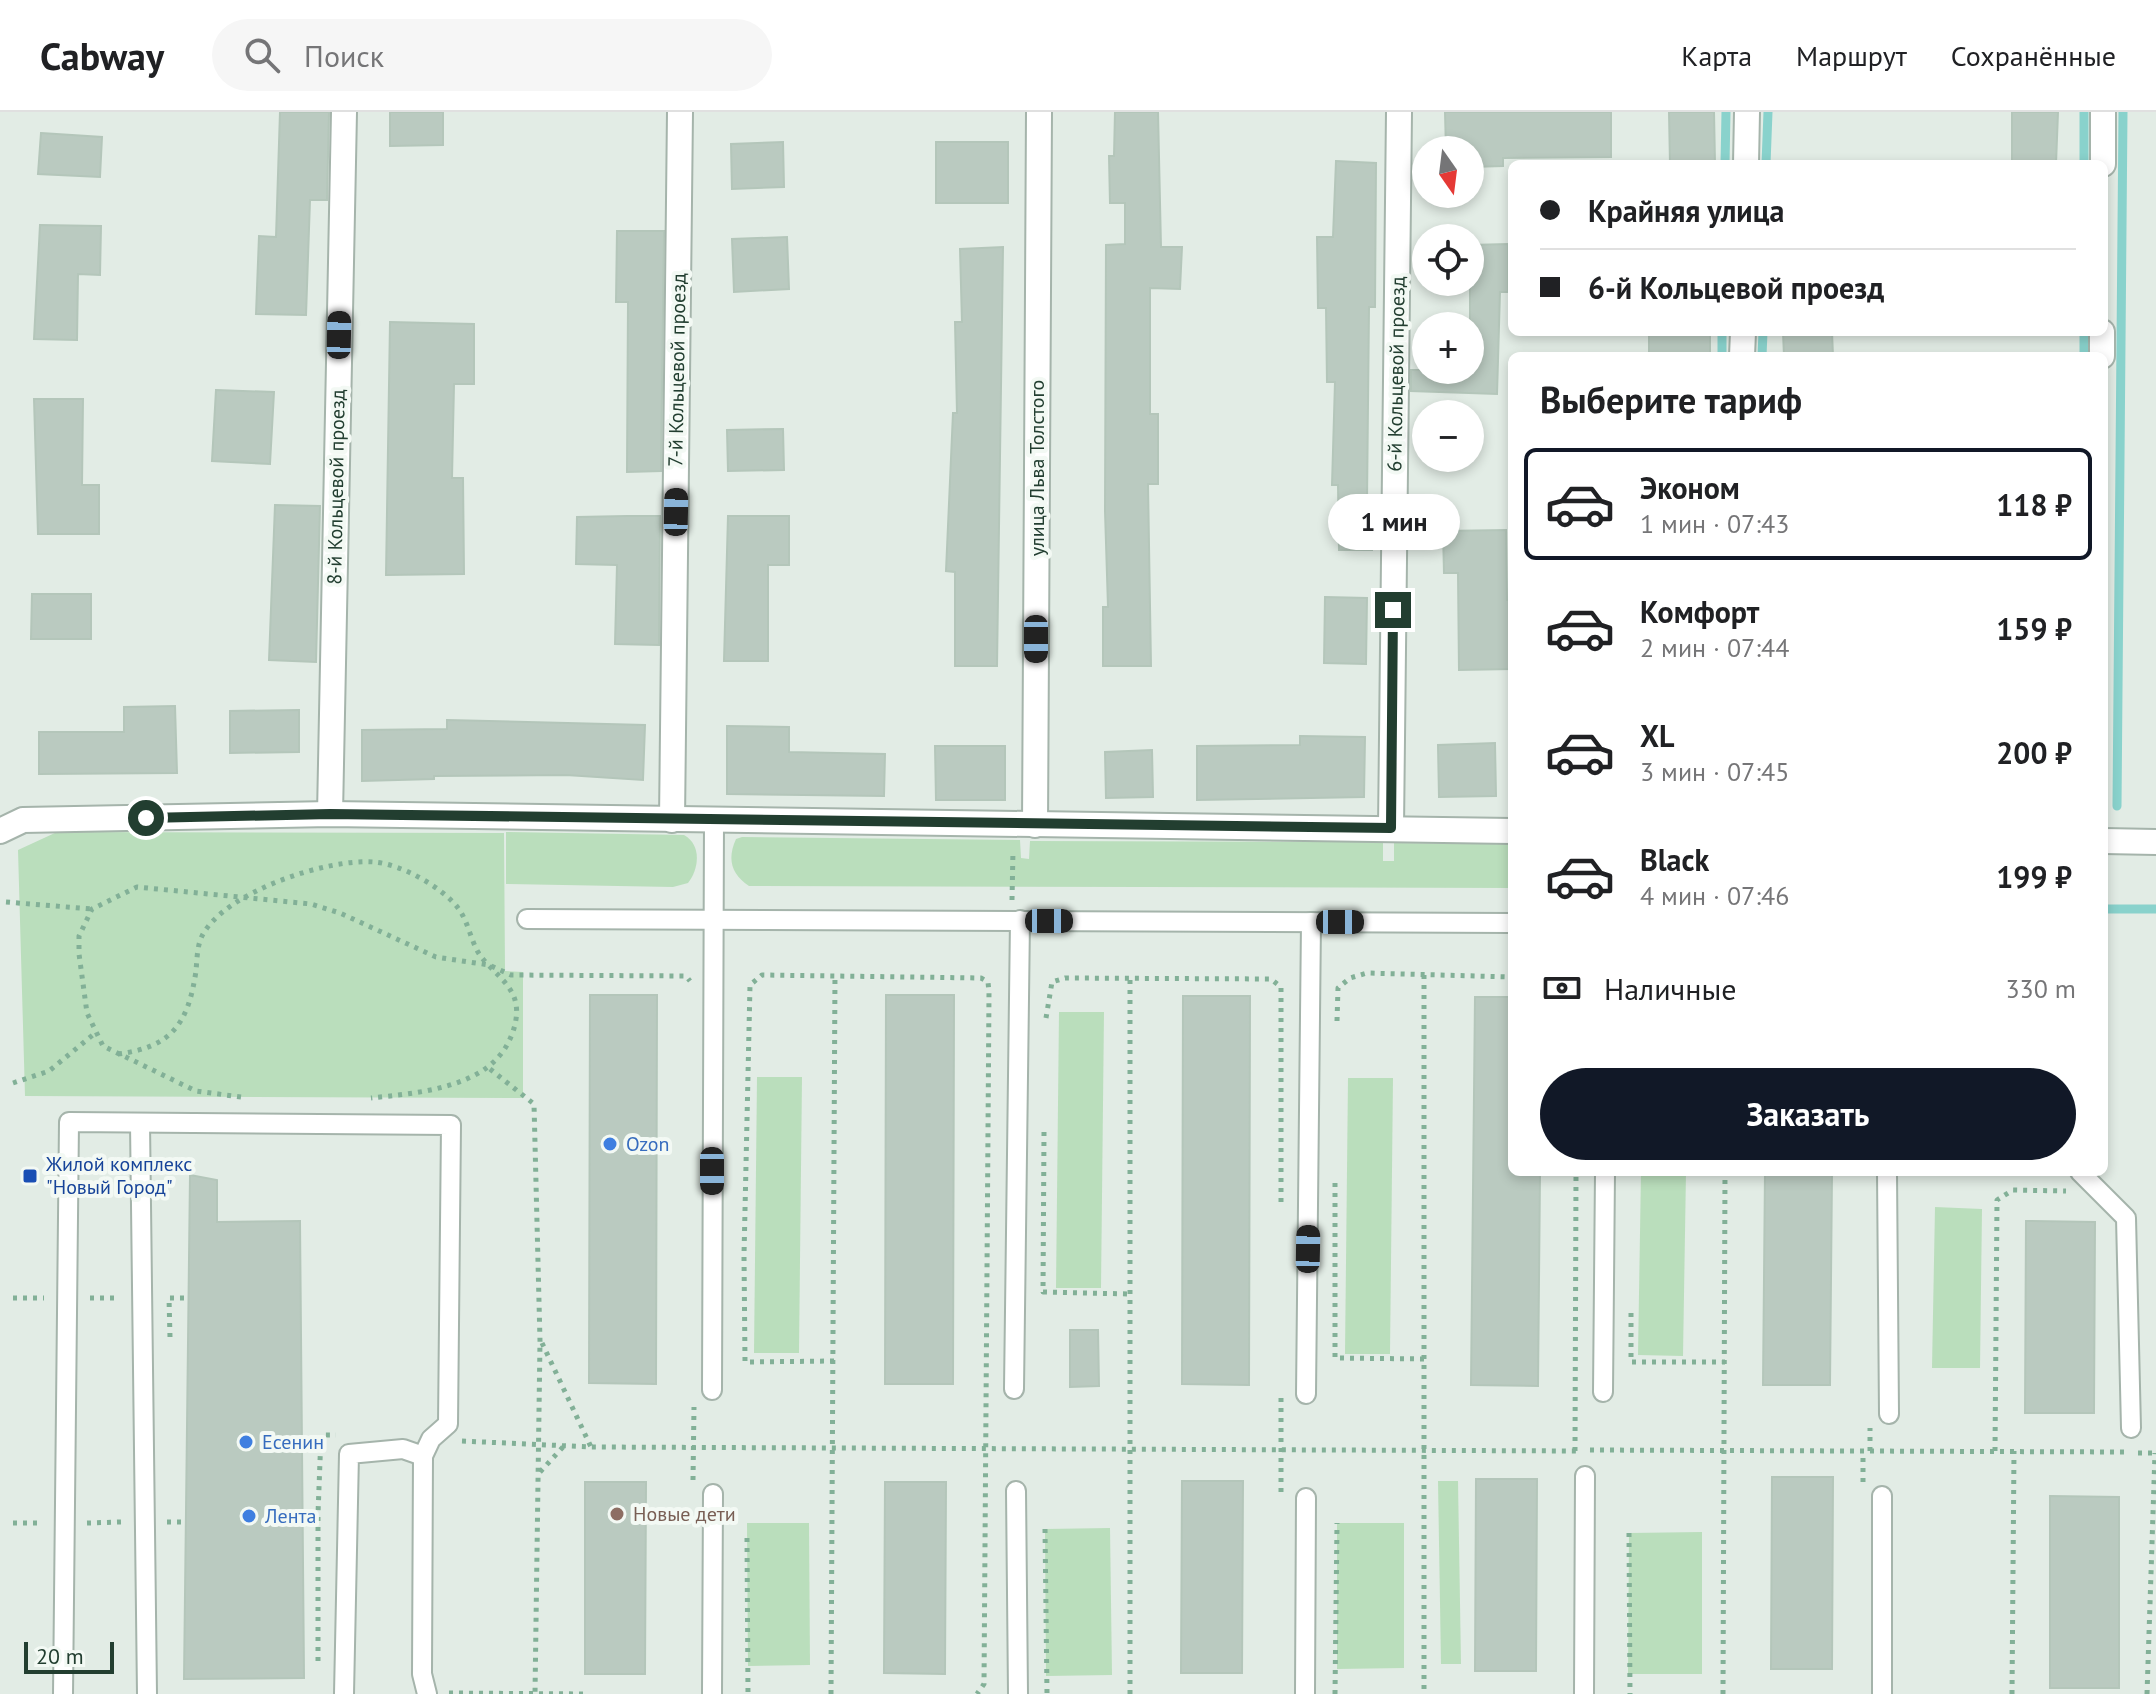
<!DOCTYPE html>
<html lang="ru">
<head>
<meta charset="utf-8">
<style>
	body { margin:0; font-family:"PT Sans",sans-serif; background:#f6f6f6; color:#202124; height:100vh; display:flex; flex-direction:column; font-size:30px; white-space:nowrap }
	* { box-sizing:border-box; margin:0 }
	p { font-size:26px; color:#757577 }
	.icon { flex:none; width:44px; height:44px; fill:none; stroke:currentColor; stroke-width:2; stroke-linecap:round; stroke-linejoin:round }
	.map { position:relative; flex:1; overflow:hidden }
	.panel { position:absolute; left:1508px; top:240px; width:600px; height:824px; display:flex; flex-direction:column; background:#fff; border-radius:12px; box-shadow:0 4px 12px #0003 }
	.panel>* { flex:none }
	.guide { position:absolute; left:1508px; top:48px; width:600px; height:176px; border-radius:12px; box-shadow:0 4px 12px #0003; display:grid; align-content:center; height:176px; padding:0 32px; background:#fff }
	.needle { width:52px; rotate:166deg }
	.tools { position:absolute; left:1412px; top:24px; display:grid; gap:16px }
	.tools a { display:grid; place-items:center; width:72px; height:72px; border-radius:50%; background:#fff; box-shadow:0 4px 12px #0003; font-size:40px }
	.scale { position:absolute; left:24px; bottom:20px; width:90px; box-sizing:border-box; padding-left:8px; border:4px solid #223e30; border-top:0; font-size:22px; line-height:28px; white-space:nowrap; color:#223e30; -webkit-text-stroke:6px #f3f9f4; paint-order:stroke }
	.end { position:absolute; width:36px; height:36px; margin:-18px; border:10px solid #223e30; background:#fff; box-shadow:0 0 0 4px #fff }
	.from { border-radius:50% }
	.bubble { position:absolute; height:56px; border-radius:28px; background:#fff; box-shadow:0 4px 12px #0003; font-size:26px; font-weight:700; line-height:56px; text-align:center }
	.car { position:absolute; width:24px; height:48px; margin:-24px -12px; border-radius:10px; box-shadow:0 0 6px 2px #0007; background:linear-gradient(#222 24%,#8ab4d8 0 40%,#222 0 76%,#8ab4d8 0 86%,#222 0) }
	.guide b { display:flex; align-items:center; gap:28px; height:76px; font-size:30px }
	.guide b+b { border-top:2px solid #e0e0e0 }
	.guide i { width:20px; height:20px; background:#202124 }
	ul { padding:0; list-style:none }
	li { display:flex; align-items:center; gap:24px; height:112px; margin:0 16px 12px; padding:0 16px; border:4px solid transparent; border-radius:12px }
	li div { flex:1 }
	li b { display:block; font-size:30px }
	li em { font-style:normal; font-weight:700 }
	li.on { border-color:#111827 }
	li>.icon { width:72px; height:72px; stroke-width:1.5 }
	h2 { padding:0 32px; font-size:36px; line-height:96px }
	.pay { display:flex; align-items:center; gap:20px; height:88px; padding:0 32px; font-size:30px }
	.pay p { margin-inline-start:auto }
	.cta { display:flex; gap:16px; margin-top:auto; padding:16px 32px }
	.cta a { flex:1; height:92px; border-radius:48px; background:#111827; color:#fff; font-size:32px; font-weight:700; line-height:92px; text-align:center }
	header { display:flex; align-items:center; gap:48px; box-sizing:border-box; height:112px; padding:0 40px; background:#fff; border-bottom:2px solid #e0e0e0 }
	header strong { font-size:38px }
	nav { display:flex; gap:44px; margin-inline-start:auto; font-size:28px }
	.search { width:560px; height:72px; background:#f6f6f6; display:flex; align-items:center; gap:20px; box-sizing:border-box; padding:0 28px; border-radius:44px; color:#757577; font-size:30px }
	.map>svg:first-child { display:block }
</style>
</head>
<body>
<header>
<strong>Cabway</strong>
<div class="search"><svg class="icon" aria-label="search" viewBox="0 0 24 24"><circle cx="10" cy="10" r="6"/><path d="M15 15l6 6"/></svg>Поиск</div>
<nav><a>Карта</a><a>Маршрут</a><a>Сохранённые</a></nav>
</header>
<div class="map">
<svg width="2156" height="1582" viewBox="0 0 2156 1582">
	<rect width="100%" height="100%" fill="#e2ece5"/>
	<g fill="#badebc">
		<path d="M 57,720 L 504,721 L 505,859 L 523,860 L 523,986 L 25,984 L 18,738 Z"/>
		<path d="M 506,720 L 684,723 C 702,733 699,757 688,771 L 673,775 L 506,772 Z"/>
		<path d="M 742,725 L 1020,728 L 1021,746 L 1029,747 L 1030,729 L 1383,730 L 1383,749 L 1394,749 L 1394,731 L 1512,732 L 1512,776 L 749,774 C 731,762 727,747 736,727 Z"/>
		<path d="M 1059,900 L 1104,900 L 1101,1176 L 1056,1176 Z"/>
		<path d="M 757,965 L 802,965 L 799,1241 L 754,1241 Z"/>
		<path d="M 1348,966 L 1393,966 L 1390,1242 L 1345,1242 Z"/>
		<path d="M 1641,1060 L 1686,1060 L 1683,1244 L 1638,1243 Z"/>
		<path d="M 1935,1095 L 1982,1097 L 1980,1256 L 1932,1256 Z"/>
		<path d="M 1438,1369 L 1458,1369 L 1461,1552 L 1441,1552 Z"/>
		<path d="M 747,1411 L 809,1411 L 810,1553 L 748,1554 Z"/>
		<path d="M 1337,1411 L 1404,1411 L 1404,1556 L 1337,1557 Z"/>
		<path d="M 1110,1416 L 1112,1563 L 1046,1564 L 1045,1417 Z"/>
		<path d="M 1702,1420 L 1702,1562 L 1628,1562 L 1629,1421 Z"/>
	</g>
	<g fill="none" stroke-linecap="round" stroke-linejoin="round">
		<g stroke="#89d2cc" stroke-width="9">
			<path d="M 1725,52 L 1726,0"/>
			<path d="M 1766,52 L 1768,0"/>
			<path d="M 2084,52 L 2084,0"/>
			<path d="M 1722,244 L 1722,220"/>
			<path d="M 1762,244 L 1763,220"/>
			<path d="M 2084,244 L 2084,220"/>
			<path d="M 2117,694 L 2123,0"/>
			<path d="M 2104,797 L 2156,797"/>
		</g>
	</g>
	<g fill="#bacac0" stroke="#b4c6ba" stroke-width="2">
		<path d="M 280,0 L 329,0 L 327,88 L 310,88 L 306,203 L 256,202 L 259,124 L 276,125 Z"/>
		<path d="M 390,0 L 443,0 L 443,33 L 390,34 Z"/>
		<path d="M 1115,0 L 1158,0 L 1161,135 L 1182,135 L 1180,177 L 1150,176 L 1150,302 L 1158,302 L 1158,372 L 1148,372 L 1151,554 L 1103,554 L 1103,495 L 1108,495 L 1105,399 L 1106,133 L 1125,132 L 1125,91 L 1110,91 L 1109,44 L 1114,44 Z"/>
		<path d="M 1445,0 L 1611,0 L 1611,45 L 1503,46 L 1503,54 L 1470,55 L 1470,38 L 1446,38 Z"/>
		<path d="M 1669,0 L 1714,0 L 1715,52 L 1670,52 Z"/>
		<path d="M 2012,0 L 2058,0 L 2056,52 L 2012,52 Z"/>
		<path d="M 41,21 L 102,25 L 100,65 L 38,62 Z"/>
		<path d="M 783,30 L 784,75 L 732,77 L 731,32 Z"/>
		<rect x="936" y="30" width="72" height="61"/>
		<path d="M 1336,49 L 1376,51 L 1375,195 L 1369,195 L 1367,388 L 1372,388 L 1372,438 L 1339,438 L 1338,373 L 1332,373 L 1335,270 L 1327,270 L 1326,196 L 1318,196 L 1317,125 L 1333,125 Z"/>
		<path d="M 40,113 L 101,114 L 100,163 L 78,162 L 77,228 L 34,227 Z"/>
		<path d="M 617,119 L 664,119 L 661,359 L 627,360 L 628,190 L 616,190 Z"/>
		<path d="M 787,125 L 789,177 L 734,180 L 732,127 Z"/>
		<path d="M 1508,132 L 1508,180 L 1500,180 L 1497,282 L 1411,279 L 1411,258 L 1470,258 L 1470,133 Z"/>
		<path d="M 1003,135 L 997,554 L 955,554 L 955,460 L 946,459 L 953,301 L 957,301 L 955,210 L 962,210 L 960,137 Z"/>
		<path d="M 390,210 L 474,212 L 474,272 L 454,272 L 452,366 L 463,366 L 464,462 L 386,463 Z"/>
		<rect x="1649" y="220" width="61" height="24"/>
		<path d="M 1783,220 L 1832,220 L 1833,244 L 1784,244 Z"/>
		<path d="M 216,278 L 274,280 L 270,352 L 212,349 Z"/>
		<path d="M 34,287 L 83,287 L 82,373 L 99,373 L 99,422 L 38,422 Z"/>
		<path d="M 783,317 L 784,358 L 728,359 L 727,318 Z"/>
		<path d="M 275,393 L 320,394 L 316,550 L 269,548 Z"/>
		<path d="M 627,404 L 660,404 L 659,533 L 615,532 L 617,453 L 576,452 L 577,405 Z"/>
		<path d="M 728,404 L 789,404 L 789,453 L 768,453 L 768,549 L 724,549 Z"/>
		<path d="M 1506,418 L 1507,488 L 1512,488 L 1512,557 L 1459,558 L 1458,461 L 1444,461 L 1443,419 Z"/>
		<path d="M 32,482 L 91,482 L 91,527 L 31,527 Z"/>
		<path d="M 1325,485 L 1367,486 L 1366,552 L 1324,551 Z"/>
		<path d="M 175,594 L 177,661 L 39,662 L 39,620 L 124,620 L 124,595 Z"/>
		<path d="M 299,598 L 299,640 L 230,641 L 230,599 Z"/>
		<path d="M 447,608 L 645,613 L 643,668 L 566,663 L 434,664 L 434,667 L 362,669 L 362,618 L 447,617 Z"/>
		<path d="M 727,614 L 789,615 L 789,640 L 885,642 L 884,684 L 727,682 Z"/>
		<path d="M 1300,624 L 1365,625 L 1364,685 L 1197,688 L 1197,634 L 1300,633 Z"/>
		<path d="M 1495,631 L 1496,684 L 1439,685 L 1438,633 Z"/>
		<path d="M 935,634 L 1005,634 L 1005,688 L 936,688 Z"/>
		<path d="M 1152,638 L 1153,685 L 1106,686 L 1105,640 Z"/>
		<path d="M 590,883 L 657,883 L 656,1272 L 589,1271 Z"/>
		<path d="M 886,883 L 954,883 L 953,1272 L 885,1272 Z"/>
		<path d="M 1183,884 L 1250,884 L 1249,1273 L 1182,1272 Z"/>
		<path d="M 1475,885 L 1512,885 L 1512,1060 L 1540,1060 L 1538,1274 L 1471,1273 Z"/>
		<path d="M 1765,1060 L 1832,1060 L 1830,1273 L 1763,1273 Z"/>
		<path d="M 190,1063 L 217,1068 L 217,1110 L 300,1109 L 304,1566 L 184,1567 Z"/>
		<path d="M 2026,1109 L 2095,1110 L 2094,1301 L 2025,1301 Z"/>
		<path d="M 1070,1218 L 1098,1218 L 1099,1274 L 1070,1275 Z"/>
		<path d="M 1772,1365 L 1833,1365 L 1832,1557 L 1771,1557 Z"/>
		<path d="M 1476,1367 L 1537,1367 L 1536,1559 L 1475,1559 Z"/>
		<path d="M 1182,1369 L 1243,1369 L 1242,1561 L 1181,1561 Z"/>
		<path d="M 585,1370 L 646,1370 L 645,1562 L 585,1562 Z"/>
		<path d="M 885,1370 L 946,1370 L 945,1562 L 884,1561 Z"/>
		<path d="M 2050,1384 L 2119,1385 L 2119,1576 L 2050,1576 Z"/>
	</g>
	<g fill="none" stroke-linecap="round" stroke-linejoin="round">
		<g stroke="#a5b4ab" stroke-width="22">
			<g id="service">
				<path d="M 527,807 L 1512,811"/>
				<path d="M 140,1011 L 147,1582"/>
				<path d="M 1887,1060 L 1889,1302"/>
				<path d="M 2080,1060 L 2126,1106 L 2131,1316"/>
				<path d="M 1014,1277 L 1020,808"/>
				<path d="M 712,1278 L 714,708"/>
				<path d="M 1603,1280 L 1605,1060"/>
				<path d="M 1306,1282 L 1311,810"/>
				<path d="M 1016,1379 L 1018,1582"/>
				<path d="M 1882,1384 L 1882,1582"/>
				<path d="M 63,1582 L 69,1010 L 451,1013 L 448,1312 L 431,1327 L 423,1344 L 422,1562 L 427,1582"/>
				<path d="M 344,1582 L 349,1342 L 403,1337 L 423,1344"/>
				<path d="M 712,1582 L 713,1382"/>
				<path d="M 1305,1582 L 1306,1386"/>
				<path d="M 1584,1582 L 1585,1364"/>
			</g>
		</g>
		<g stroke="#a5b4ab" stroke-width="28">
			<g id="minor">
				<path d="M 1746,52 L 1747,0"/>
				<path d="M 2103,52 L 2103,0"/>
				<path d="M 1742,244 L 1743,220"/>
				<path d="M 2102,244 L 2102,220"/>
				<path d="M 330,702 L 344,0"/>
				<path d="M 672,708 L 680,0"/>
				<path d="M 1035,713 L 1039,0"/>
				<path d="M 1391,716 L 1399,0"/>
				<path d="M 0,719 L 23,708 L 330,702 L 1512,719"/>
				<path d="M 2104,729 L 2156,730"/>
			</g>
		</g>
		<g stroke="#82b097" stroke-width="5" stroke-dasharray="4 6" stroke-linecap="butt">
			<path d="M 1012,788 L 1013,738"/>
			<path d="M 6,790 L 92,797"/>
			<path d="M 1424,863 L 1424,1582"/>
			<path d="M 1046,906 L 1052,870 L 1065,866 L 1271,867 L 1281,875 L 1281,1092"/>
			<path d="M 1337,909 L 1338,876 L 1350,866 L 1367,861 L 1512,865"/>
			<path d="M 118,942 C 172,935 188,912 196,859 C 197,848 197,834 202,824 C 224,780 328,746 374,750 C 401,752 442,775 458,796 C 468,809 470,826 478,840 C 488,857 509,868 515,888 C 519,901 515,917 509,929 C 487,976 418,981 371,986"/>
			<path d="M 490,957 L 534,992 L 540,1229 L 535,1581"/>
			<path d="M 13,971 L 49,959 L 94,922"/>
			<path d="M 241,985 L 196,979 L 103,934 L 87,901 L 79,842 L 79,824 L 92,797 L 137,775 L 311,792 L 340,801 L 436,845 L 489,853 L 511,863 L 686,864 L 690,869"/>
			<path d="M 1044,1020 L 1043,1180 L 1130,1182"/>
			<path d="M 1335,1071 L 1335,1246 L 1426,1247"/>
			<path d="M 13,1186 L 44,1186"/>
			<path d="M 90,1186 L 120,1186"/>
			<path d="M 1631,1201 L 1631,1250 L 1725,1250"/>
			<path d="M 170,1225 L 169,1186 L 188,1186"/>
			<path d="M 542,1231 L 591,1335"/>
			<path d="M 834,1249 L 745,1250 L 744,1143 L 750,873 L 762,863 L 981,866 L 988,870 L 989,880 L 984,1572 L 977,1582"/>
			<path d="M 1281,1286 L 1281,1380"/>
			<path d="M 462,1329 L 591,1335 L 1580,1339"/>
			<path d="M 1590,1338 L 2124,1340"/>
			<path d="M 1575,1339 L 1576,1060"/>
			<path d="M 1870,1339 L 1870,1316"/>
			<path d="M 1995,1339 L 1997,1088 L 2013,1078 L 2066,1079"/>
			<path d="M 2138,1341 L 2156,1341"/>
			<path d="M 540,1360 L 563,1335"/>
			<path d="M 693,1368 L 694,1295"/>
			<path d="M 1863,1370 L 1863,1340"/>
			<path d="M 302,1401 L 318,1402 L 321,1323 L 336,1323"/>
			<path d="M 167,1410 L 186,1410"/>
			<path d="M 13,1411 L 41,1411"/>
			<path d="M 87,1411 L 121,1410"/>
			<path d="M 1045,1417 L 1047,1582"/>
			<path d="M 1629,1421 L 1630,1582"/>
			<path d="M 747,1426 L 748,1582"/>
			<path d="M 318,1549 L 318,1402"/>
			<path d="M 449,1581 L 587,1582"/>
			<path d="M 831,1582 L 835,862"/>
			<path d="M 1130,1582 L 1130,865"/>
			<path d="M 1335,1582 L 1337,1411"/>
			<path d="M 1723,1582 L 1725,1060"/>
			<path d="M 2012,1582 L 2014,1339"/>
			<path d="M 2147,1582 L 2155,1341"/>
		</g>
		<use href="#service" stroke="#fff" stroke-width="18"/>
		<use href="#minor" stroke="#fff" stroke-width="24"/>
	</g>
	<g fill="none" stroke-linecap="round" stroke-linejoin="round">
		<path stroke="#223e30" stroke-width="10" d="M 146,706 L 330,702 L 1391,716 L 1393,498"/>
	</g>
	<g fill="#3f7fe0" stroke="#f3f9f4" stroke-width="3">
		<circle cx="610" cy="1032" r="8"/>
		<circle cx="246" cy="1330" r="8"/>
		<circle cx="249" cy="1404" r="8"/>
	</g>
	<rect fill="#1a4fb4" stroke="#f3f9f4" stroke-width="3" x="22" y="1056" width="16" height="16" rx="4"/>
	<circle fill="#8d6e63" stroke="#f3f9f4" stroke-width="3" cx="617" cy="1402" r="8"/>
	<g text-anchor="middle" stroke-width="8" stroke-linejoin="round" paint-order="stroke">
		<g font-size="20" fill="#223e30" stroke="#f3f9f4">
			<text transform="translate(677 258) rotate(-89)" y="7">7-й Кольцевой проезд</text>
			<text transform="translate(1396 262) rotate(-89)" y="7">6-й Кольцевой проезд</text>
			<text transform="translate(1037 356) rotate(-90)" y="7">улица Льва Толстого</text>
			<text transform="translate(336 375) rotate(-89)" y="7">8-й Кольцевой проезд</text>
		</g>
		<g font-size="20" fill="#366cbe" stroke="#f3f9f4" text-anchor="start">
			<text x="626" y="1039">Ozon</text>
			<text x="262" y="1337">Есенин</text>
			<text x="265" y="1411">Лента</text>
		</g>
		<g font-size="20" fill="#164399" stroke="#f3f9f4" text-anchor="start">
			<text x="46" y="1059">Жилой комплекс<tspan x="46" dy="23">"Новый Город"</tspan></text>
		</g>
		<g font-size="20" fill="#785e54" stroke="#f3f9f4" text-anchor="start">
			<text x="633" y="1409">Новые дети</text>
		</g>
	</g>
</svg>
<div class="tools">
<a><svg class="needle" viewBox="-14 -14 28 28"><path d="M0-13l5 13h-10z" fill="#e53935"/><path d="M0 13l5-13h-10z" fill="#757577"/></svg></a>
<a><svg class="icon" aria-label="locate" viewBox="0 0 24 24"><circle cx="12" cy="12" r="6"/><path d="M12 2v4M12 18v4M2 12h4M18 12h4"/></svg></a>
<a>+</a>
<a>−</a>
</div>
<div class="scale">20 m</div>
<i class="end from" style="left:146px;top:706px"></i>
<i class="end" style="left:1393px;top:498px"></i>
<div class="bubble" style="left:1328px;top:382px;width:132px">1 мин</div>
<i class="car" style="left:339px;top:223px;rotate:1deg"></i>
<i class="car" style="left:676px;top:400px;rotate:1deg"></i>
<i class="car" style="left:1036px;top:527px;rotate:180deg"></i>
<i class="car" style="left:1049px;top:809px;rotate:90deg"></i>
<i class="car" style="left:1340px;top:810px;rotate:90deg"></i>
<i class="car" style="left:712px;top:1059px;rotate:180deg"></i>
<i class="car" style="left:1308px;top:1137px;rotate:1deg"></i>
<div class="guide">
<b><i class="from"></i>Крайняя улица</b>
<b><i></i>6-й Кольцевой проезд</b>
</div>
<section class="panel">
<h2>Выберите тариф</h2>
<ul>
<li class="on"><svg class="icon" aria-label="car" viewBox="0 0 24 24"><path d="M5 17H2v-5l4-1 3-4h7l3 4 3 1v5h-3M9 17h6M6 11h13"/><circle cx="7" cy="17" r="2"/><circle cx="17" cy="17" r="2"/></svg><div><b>Эконом</b><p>1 мин · 07:43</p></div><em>118 ₽</em></li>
<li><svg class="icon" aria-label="car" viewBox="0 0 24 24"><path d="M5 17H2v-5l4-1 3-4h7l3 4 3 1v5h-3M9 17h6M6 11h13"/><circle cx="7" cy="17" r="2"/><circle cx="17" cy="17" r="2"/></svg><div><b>Комфорт</b><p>2 мин · 07:44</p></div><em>159 ₽</em></li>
<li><svg class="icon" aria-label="car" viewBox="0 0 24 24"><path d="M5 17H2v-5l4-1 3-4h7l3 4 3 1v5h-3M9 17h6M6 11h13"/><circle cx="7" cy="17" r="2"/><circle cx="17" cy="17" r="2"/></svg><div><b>XL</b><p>3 мин · 07:45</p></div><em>200 ₽</em></li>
<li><svg class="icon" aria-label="car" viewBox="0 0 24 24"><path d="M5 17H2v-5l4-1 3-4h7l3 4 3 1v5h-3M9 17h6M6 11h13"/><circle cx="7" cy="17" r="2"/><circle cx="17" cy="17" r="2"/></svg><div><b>Black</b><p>4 мин · 07:46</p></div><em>199 ₽</em></li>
</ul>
<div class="pay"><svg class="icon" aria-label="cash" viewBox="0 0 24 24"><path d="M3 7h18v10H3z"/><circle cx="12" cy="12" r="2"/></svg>Наличные<p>330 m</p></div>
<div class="cta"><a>Заказать</a></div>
</section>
</div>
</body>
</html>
